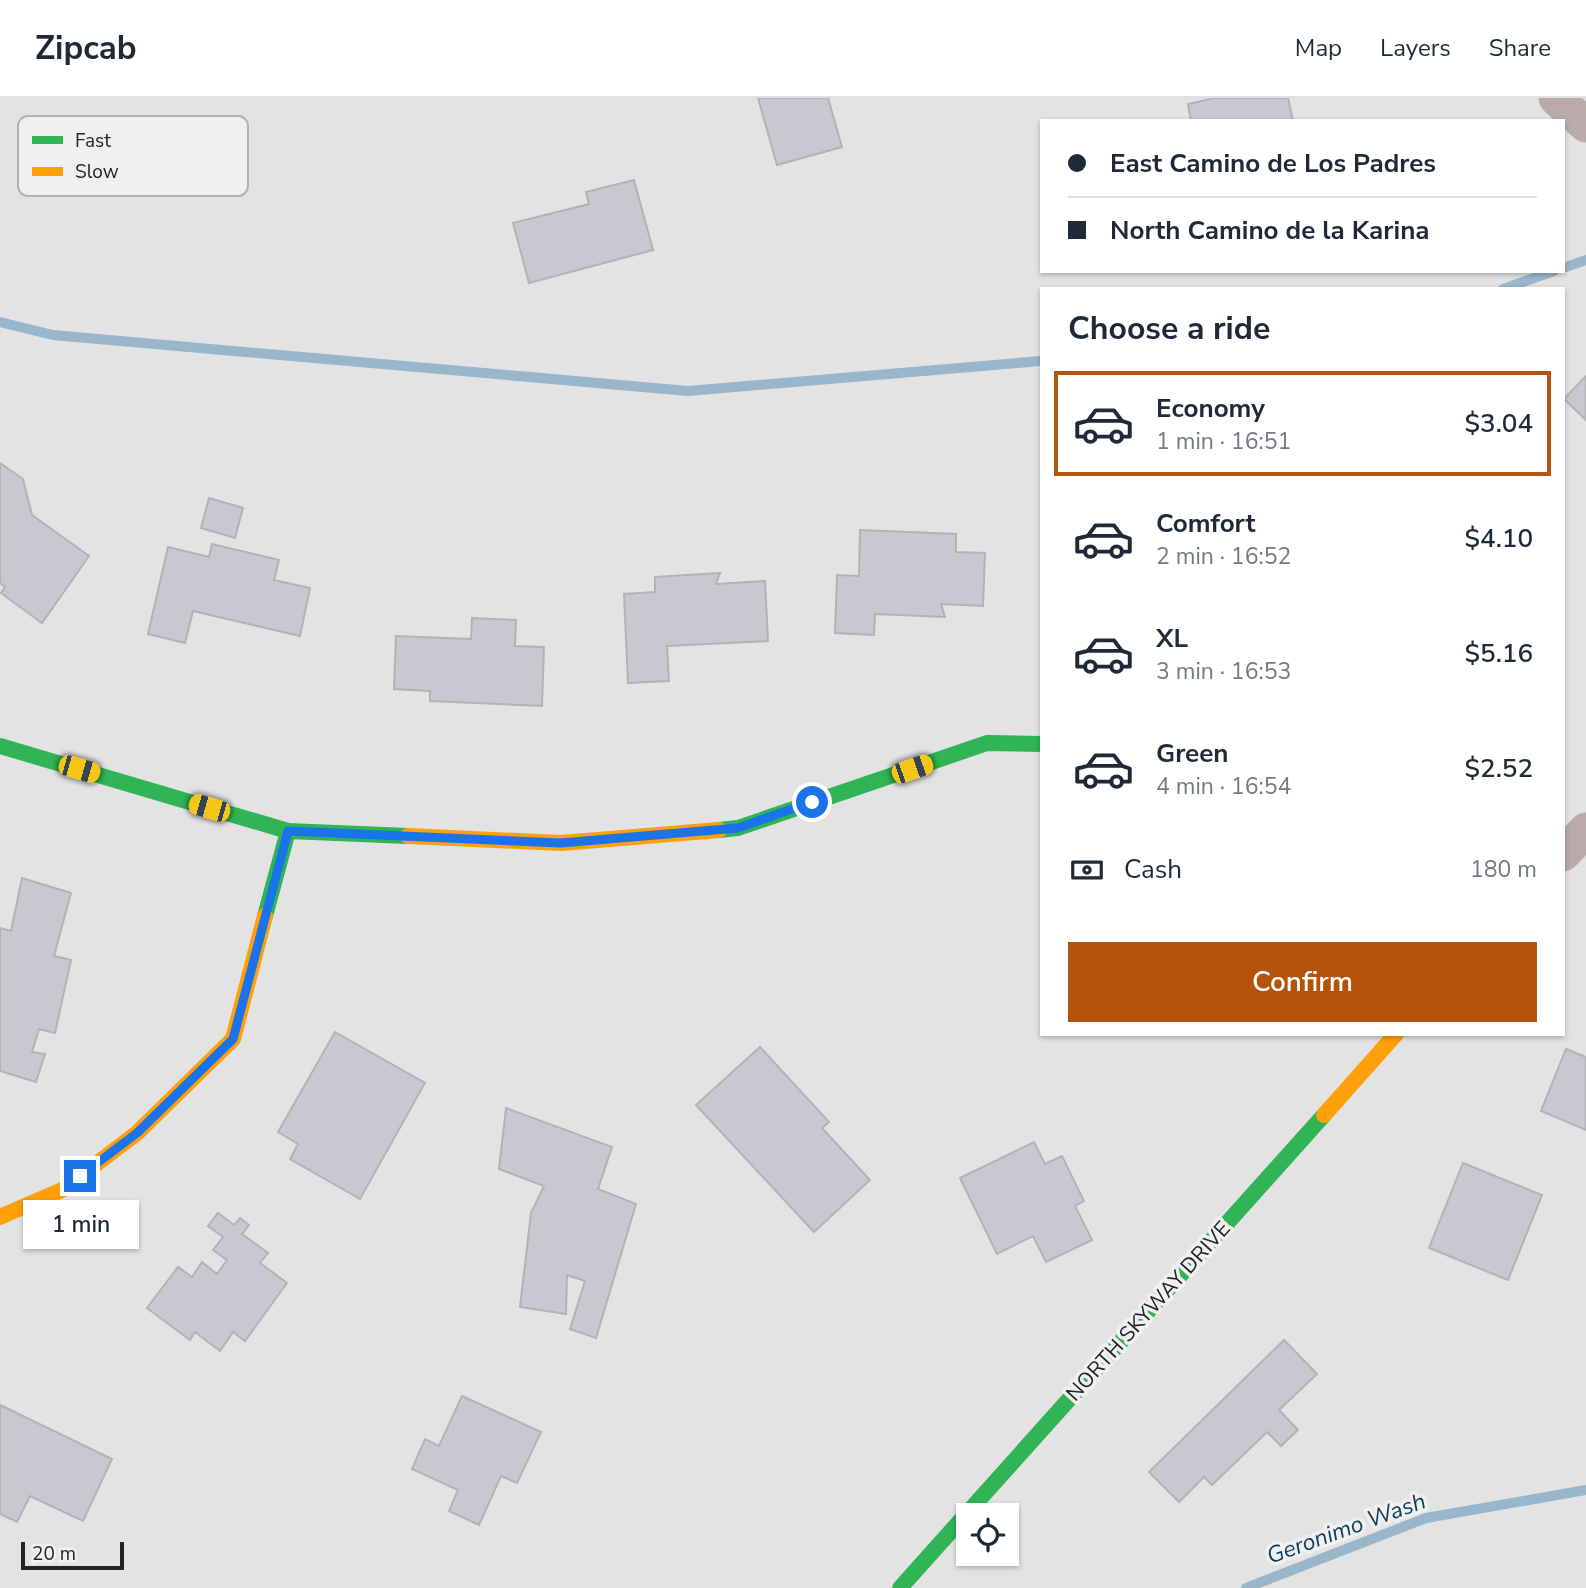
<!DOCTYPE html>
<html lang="en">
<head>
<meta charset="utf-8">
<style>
	body { margin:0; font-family:"Nunito Sans",sans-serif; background:#f2f2f3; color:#1f2937; height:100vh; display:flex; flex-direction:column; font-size:26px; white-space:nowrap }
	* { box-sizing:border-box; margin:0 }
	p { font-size:23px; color:#747a83 }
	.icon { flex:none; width:38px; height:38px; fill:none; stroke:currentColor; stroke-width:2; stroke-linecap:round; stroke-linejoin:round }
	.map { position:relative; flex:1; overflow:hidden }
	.sheet { position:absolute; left:1040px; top:189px; width:525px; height:749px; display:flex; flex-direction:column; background:#fff; border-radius:0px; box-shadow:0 2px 5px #0004 }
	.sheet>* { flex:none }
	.top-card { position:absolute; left:1040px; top:21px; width:525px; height:154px; border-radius:0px; box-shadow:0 2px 5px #0004; display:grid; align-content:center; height:154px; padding:0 28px; background:#fff }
	.buttons { position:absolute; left:956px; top:1405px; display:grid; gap:14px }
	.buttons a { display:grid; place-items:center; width:63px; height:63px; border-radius:0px; background:#fff; box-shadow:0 2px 5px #0004; font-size:35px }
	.scale { position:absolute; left:21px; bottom:18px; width:103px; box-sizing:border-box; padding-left:7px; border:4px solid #232324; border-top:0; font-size:19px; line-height:24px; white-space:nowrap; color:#232324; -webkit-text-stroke:5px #f0f0f1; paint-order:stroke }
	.end { position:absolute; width:32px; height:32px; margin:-16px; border:9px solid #1a73e8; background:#fff; box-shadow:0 0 0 4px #fff }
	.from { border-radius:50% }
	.bubble { position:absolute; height:49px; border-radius:0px; background:#fff; box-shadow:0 2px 5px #0004; font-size:23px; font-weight:600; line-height:49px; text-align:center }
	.car { position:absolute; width:21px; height:42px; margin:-21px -10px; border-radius:9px; box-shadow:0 0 5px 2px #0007; background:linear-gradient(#f5c518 24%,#345 0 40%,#f5c518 0 76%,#345 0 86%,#f5c518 0) }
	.top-card b { display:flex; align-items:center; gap:24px; height:66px; font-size:26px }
	.top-card b+b { border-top:2px solid #e0e1e3 }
	.top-card i { width:18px; height:18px; background:#1f2937 }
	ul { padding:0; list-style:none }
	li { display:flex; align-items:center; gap:21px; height:105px; margin:0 14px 10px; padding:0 14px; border:4px solid transparent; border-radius:0px }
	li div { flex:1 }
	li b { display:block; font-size:26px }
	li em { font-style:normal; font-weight:600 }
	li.active { border-color:#b45309 }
	li>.icon { width:63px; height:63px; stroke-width:1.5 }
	h2 { padding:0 28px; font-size:32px; line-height:84px }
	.pay { display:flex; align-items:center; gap:18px; height:77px; padding:0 28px; font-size:26px }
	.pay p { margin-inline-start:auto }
	.cta { display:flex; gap:14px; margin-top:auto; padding:14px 28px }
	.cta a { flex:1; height:80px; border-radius:0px; background:#b45309; color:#fff; font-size:28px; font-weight:600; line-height:80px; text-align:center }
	header { display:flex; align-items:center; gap:42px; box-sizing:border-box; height:98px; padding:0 35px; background:#fff; border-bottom:2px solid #e0e1e3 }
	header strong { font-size:33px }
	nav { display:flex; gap:38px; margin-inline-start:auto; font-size:24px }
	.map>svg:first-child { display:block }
</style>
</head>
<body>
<header>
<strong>Zipcab</strong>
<nav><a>Map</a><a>Layers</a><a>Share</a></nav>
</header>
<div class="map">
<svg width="1586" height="1490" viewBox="0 0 1586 1490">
	<rect width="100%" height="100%" fill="#e3e3e4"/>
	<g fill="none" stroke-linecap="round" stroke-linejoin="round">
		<g stroke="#9ab6cb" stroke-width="10">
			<path d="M 1563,170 L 1586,162"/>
			<path d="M 1503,191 L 1554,173"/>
			<path d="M 0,224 L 53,237 L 688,293 L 1041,263"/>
			<path d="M 1246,1490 L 1426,1420 L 1586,1392"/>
		</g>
	</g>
	<g fill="#c8c8d0" stroke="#b3b3b4" stroke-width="2">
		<path d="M 758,0 L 828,0 L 842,49 L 777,67 Z"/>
		<path d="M 1215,0 L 1288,0 L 1293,23 L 1191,23 L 1188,6 Z"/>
		<path d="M 634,82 L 653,152 L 529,185 L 513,125 L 589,106 L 586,94 Z"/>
		<path d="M 1586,278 L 1586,322 L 1564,301 Z"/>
		<path d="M 0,365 L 23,381 L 32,417 L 89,458 L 42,525 L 1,495 L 5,489 L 0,485 Z"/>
		<path d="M 209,400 L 243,410 L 235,440 L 201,430 Z"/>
		<path d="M 860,432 L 956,436 L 956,454 L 985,455 L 983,508 L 941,506 L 945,519 L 875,516 L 874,537 L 835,535 L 837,477 L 859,478 Z"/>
		<path d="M 212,446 L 279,462 L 274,482 L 310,490 L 300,538 L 193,513 L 185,545 L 148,536 L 168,449 L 209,459 Z"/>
		<path d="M 720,475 L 716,486 L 765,483 L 768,543 L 667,548 L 669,583 L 628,585 L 624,496 L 655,494 L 655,479 Z"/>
		<path d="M 472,520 L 516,522 L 515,548 L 544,549 L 542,608 L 430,603 L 430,593 L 394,591 L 396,538 L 471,541 Z"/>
		<path d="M 22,780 L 71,795 L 54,858 L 71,862 L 55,935 L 39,931 L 32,954 L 45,956 L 36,984 L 0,973 L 0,830 L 11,833 Z"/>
		<path d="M 335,934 L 425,985 L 360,1101 L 290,1061 L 298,1046 L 278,1034 Z"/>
		<path d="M 760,949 L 829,1024 L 822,1030 L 870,1082 L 814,1134 L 696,1007 Z"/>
		<path d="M 1566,951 L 1586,959 L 1586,1032 L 1541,1013 Z"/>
		<path d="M 506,1010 L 612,1049 L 598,1091 L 636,1106 L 596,1240 L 570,1231 L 585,1183 L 567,1177 L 566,1216 L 520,1209 L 531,1115 L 544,1088 L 499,1071 Z"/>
		<path d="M 1034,1044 L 1045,1066 L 1062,1058 L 1084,1103 L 1075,1108 L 1092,1142 L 1046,1164 L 1033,1138 L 997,1156 L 960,1080 Z"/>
		<path d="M 1463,1065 L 1542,1097 L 1508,1182 L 1429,1150 Z"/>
		<path d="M 218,1115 L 234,1127 L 240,1120 L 249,1127 L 242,1136 L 268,1155 L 260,1165 L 287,1185 L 245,1243 L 233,1234 L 220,1253 L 195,1234 L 190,1242 L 147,1210 L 178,1169 L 192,1179 L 202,1164 L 217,1176 L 227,1162 L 213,1152 L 223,1139 L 208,1128 Z"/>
		<path d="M 1284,1242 L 1317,1276 L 1279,1312 L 1298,1332 L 1281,1348 L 1267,1334 L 1212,1387 L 1204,1379 L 1179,1404 L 1149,1374 Z"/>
		<path d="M 462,1298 L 541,1334 L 517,1385 L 501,1378 L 479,1427 L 449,1413 L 458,1392 L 412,1371 L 425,1341 L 439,1348 Z"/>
		<path d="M 0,1307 L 112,1361 L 83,1423 L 30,1398 L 17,1424 L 0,1416 Z"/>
	</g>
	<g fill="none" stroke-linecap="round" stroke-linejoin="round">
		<g stroke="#b8abaa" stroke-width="35">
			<path d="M 1556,0 L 1586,27"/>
			<path d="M 1563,756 L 1586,732"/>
		</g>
		<g stroke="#30b455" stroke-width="16">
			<path d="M 0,648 L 288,733 L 408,738"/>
			<path d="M 719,732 L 738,730 L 987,645 L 1041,646"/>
			<path d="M 265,818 L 288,733"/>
			<path d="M 900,1490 L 1324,1017"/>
		</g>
		<g stroke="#ff9f0a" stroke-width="16">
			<path d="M 408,738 L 561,745 L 719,732"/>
			<path d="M 1324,1017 L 1396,936"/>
			<path d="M 0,1119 L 62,1092 L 137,1035 L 233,941 L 265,818"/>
		</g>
	</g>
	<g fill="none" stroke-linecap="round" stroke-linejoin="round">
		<path stroke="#1a73e8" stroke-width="9" d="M 80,1078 L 137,1035 L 233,941 L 288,733 L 561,745 L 738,730 L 812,704"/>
	</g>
	<g text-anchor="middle" stroke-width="7" stroke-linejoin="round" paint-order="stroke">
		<g font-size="21" fill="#232324" stroke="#f0f0f1">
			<text transform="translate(1148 1213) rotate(-48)" y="7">NORTH SKYWAY DRIVE</text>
		</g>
		<g font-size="23" font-style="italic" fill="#0b3f5d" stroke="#f0f0f1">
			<text transform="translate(1346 1430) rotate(-20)" y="8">Geronimo Wash</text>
		</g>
	</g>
	<rect x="18" y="18" width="230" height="80" rx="10" fill="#f0f0f1" stroke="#b2b2b4" stroke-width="2"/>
	<rect x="32" y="38" width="31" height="8" fill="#30b455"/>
	<rect x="32" y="69" width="31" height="9" fill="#ff9f0a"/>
	<g font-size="19" fill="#232324">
		<text x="75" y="49">Fast</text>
		<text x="75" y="80">Slow</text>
	</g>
</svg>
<div class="buttons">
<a><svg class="icon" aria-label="locate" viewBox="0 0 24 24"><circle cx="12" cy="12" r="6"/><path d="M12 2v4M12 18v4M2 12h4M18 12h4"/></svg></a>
</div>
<div class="scale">20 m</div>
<i class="end from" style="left:812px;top:704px"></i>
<i class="end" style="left:80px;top:1078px"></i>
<div class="bubble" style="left:23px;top:1102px;width:116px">1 min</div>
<i class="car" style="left:79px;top:671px;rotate:106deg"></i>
<i class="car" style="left:912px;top:671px;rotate:71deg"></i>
<i class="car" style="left:209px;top:710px;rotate:286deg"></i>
<div class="top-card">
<b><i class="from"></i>East Camino de Los Padres</b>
<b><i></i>North Camino de la Karina</b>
</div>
<section class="sheet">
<h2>Choose a ride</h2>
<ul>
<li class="active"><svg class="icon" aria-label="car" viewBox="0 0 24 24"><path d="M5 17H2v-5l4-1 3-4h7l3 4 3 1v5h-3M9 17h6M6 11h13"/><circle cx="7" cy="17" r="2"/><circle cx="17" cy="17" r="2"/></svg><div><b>Economy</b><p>1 min · 16:51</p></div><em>$3.04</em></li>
<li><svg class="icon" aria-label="car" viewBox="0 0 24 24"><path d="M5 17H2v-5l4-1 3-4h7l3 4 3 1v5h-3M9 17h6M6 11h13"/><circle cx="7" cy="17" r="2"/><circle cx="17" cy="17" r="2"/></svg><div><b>Comfort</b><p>2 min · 16:52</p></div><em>$4.10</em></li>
<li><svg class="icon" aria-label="car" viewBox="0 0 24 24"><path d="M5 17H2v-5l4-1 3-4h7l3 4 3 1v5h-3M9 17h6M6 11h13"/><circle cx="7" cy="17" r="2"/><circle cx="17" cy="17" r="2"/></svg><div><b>XL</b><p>3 min · 16:53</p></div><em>$5.16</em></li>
<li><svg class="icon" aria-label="car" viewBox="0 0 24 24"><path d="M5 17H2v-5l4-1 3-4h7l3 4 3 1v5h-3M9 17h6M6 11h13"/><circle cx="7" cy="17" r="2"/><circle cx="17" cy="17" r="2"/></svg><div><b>Green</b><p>4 min · 16:54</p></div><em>$2.52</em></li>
</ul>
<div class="pay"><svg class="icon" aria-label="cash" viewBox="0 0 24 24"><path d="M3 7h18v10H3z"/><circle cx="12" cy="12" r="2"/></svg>Cash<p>180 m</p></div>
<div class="cta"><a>Confirm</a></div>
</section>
</div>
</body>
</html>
